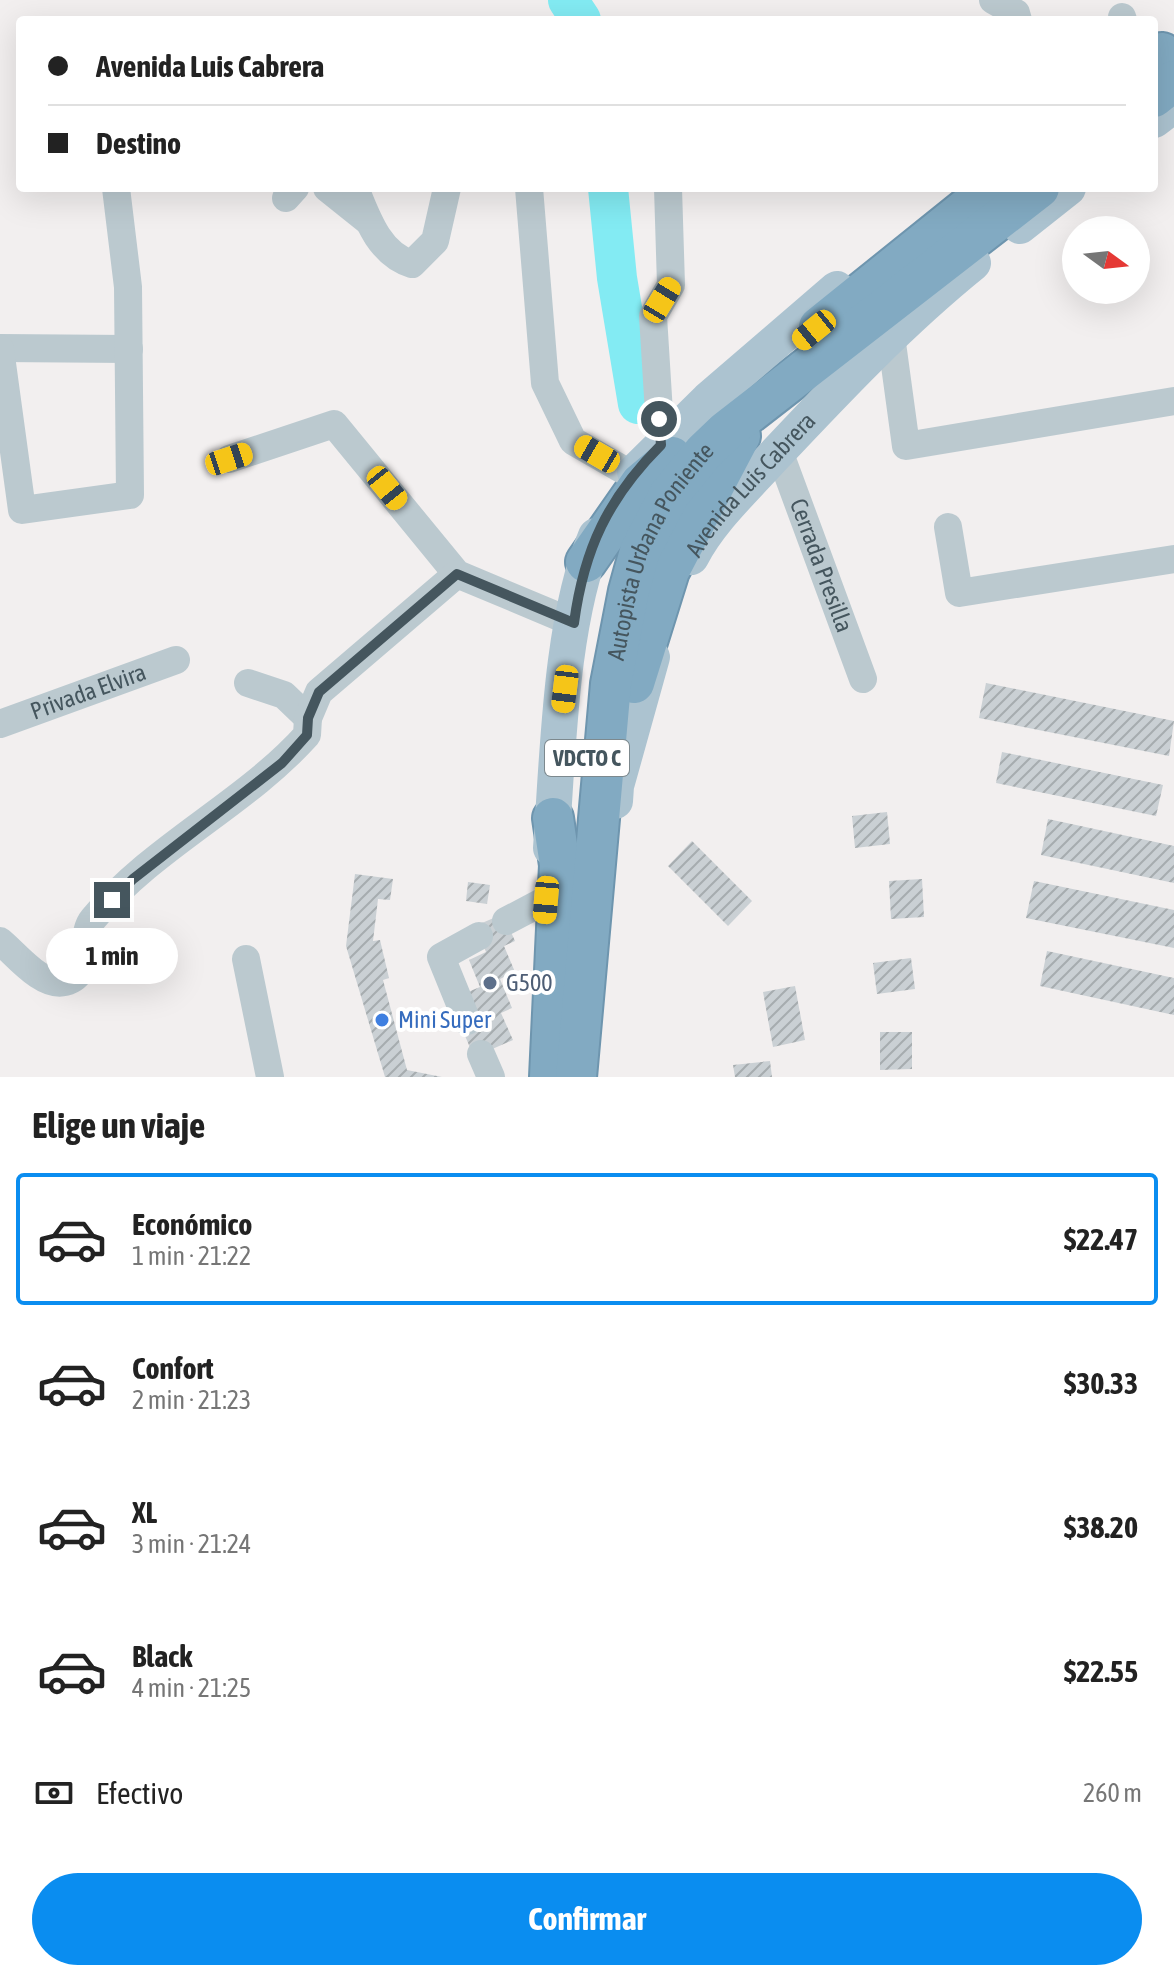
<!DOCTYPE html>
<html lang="es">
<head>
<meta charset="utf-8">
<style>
	body { margin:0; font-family:"Asap Condensed",sans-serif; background:#f2f2f2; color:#222; height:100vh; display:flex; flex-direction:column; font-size:30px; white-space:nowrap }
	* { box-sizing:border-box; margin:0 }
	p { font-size:26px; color:#767676 }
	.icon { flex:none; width:44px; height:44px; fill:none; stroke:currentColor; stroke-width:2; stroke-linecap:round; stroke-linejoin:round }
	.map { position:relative; height:1077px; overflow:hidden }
	.drawer { display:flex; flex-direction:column; background:#fff; flex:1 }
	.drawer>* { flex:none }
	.banner { position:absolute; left:16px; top:16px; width:1142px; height:176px; border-radius:8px; box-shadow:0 8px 32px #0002; display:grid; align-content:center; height:176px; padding:0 32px; background:#fff }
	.needle { width:52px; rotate:105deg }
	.fabs { position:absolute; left:1062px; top:216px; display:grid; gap:16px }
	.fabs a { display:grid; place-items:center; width:88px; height:88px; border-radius:50%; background:#fff; box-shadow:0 8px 32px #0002; font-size:40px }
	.end { position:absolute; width:36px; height:36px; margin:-18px; border:10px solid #45565e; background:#fff; box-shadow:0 0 0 4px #fff }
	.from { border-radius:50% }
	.bubble { position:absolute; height:56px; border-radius:28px; background:#fff; box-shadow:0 8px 32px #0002; font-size:26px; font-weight:700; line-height:56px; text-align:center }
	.car { position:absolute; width:24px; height:48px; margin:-24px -12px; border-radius:10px; box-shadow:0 0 6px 2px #0007; background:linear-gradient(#f5c518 24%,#345 0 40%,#f5c518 0 76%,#345 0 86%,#f5c518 0) }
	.banner b { display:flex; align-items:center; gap:28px; height:76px; font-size:30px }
	.banner b+b { border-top:2px solid #e0e0e0 }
	.banner i { width:20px; height:20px; background:#222 }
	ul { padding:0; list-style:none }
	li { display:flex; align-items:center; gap:24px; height:132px; margin:0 16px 12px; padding:0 16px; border:4px solid transparent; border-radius:8px }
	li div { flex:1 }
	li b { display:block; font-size:30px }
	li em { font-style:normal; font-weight:700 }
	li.current { border-color:#0a8df0 }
	li>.icon { width:72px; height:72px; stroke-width:1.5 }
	h2 { padding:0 32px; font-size:36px; line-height:96px }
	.pay { display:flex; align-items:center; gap:20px; height:88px; padding:0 32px; font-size:30px }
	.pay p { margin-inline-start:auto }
	.button { display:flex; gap:16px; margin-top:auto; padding:16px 32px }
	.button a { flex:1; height:92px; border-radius:48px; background:#0a8df0; color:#fff; font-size:32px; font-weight:700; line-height:92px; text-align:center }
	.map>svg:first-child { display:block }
</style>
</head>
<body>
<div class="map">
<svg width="1174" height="1077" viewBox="0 0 1174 1077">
	<defs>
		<pattern id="building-hatch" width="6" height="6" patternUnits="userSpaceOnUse" patternTransform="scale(2)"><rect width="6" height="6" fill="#cad0d4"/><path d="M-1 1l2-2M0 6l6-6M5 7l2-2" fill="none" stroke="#a6acaf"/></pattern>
	</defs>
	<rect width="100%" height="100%" fill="#f2efef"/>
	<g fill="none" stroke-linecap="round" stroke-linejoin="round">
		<g stroke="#83ebf3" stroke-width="40">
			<path d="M 568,0 L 581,20"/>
			<path d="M 608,188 L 617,278 L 638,404"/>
		</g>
	</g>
	<g fill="url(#building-hatch)">
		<path d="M 986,683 L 1174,721 L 1169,756 L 979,718 Z"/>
		<path d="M 1002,752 L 1163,785 L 1156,816 L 996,783 Z"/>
		<path d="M 887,812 L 890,844 L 855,848 L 852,816 Z"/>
		<path d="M 1048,819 L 1174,846 L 1174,883 L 1041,855 Z"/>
		<path d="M 692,841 L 752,901 L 728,926 L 668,866 Z"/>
		<path d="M 355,874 L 393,879 L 390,900 L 378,899 L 373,941 L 380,940 L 389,978 L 383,980 L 407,1070 L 442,1077 L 385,1077 L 346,946 Z"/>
		<path d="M 922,879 L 924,917 L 891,919 L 889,881 Z"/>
		<path d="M 1034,881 L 1174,910 L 1174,948 L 1026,918 Z"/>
		<path d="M 468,882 L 490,885 L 487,904 L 466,901 Z"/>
		<path d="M 503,914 L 515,941 L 504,946 L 515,972 L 500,979 L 512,1008 L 501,1013 L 513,1040 L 474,1057 L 460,1024 L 463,994 L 480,987 L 469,960 L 486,952 L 475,926 Z"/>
		<path d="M 1047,951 L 1174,978 L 1174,1015 L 1040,986 Z"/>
		<path d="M 911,958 L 915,989 L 877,994 L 873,963 Z"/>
		<path d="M 795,986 L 805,1040 L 773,1047 L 763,992 Z"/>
		<path d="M 880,1032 L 912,1032 L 912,1069 L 880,1070 Z"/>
		<path d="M 770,1061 L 772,1077 L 735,1077 L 733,1065 Z"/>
	</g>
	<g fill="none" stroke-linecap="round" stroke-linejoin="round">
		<g stroke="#6e95ae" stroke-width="44">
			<g id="highway">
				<path d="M 1154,60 L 1162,53"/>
				<path d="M 1154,97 L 1174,81"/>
				<path d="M 819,327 L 992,188"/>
				<path d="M 586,562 L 641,483 L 672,457"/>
				<path d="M 634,683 L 669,571 L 740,436"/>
				<path d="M 550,1077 L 560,865 L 553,818"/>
				<path id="s4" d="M 576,1077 L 611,684 L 629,591 L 640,551 L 669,495 L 704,452 L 726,431 L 1039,188"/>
			</g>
		</g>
		<g stroke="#bbc9cf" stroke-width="28">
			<path d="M 993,0 L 1016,13 L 1018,20"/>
			<path d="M 1122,17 L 1123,20"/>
			<path d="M 327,188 L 367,220"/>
			<path d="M 355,188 C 367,218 379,254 412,264 L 435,241 L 447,188"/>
			<path d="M 529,188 L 545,383 L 573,441 L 632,475"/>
			<path d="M 286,198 L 295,188"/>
			<path d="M 891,336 L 906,446 L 1174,401"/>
			<path d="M 0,348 L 129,349"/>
			<path d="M 0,349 L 22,510 L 130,495 L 128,287 L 116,188"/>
			<path d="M 661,445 L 653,316 L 671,285 L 668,188"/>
			<path id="s1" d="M 779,451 L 863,679"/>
			<path d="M 229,459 L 334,424 L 457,574 L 574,623"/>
			<path d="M 948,527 L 959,593 L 1174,559"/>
			<path d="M 248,683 L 284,695 L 308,718"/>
			<path id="s2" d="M 0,724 L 176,660"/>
			<path d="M 506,921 L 546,900"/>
			<path d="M 0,941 C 16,954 42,988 65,982 C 95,974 78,937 93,919 C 153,846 244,805 307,735 L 308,718 L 319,692 L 457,574"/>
			<path d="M 246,959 L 270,1077"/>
			<path d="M 467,1021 L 441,957 L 479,936"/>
			<path d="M 481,1054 L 491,1077"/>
		</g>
		<g stroke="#acc3d0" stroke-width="36">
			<path d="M 1154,120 L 1174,105"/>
			<path d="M 1020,226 L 1068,188"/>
			<path d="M 635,472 L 708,400 L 837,289"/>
			<path id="s3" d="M 691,557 C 710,520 744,489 772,458 C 836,390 900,322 973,263"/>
			<path d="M 615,801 L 616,786 L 652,657"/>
			<path d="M 551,848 C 558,754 560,622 596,536"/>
		</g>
		<use href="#highway" stroke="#82aac2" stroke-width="40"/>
	</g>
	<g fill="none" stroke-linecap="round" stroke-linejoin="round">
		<path stroke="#45565e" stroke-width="10" d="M 112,900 L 133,879 L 282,763 L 307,735 L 308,718 L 319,692 L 457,574 L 574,623 C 584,549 608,498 661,445 L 659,419"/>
	</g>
	<circle fill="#5c6f8a" stroke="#fff" stroke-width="3" cx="490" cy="983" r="8"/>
	<circle fill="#3f7fe0" stroke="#fff" stroke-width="3" cx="382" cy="1020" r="8"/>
	<g text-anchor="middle" stroke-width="8" stroke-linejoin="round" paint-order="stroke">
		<rect fill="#fff" stroke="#7d898e" stroke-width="2" x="545" y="740" width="84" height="36" rx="6"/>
		<g font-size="22" font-weight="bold" fill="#45565e">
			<text x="587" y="766">VDCTO C</text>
		</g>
		<g font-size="24" fill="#45565e" stroke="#fff">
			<text dy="8" stroke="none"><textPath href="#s3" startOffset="94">Avenida Luis Cabrera</textPath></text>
			<text dy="8" stroke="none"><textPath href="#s4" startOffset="538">Autopista Urbana Poniente</textPath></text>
			<text dy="8" stroke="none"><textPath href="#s1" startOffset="122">Cerrada Presilla</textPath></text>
			<text dy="8" stroke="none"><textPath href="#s2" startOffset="94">Privada Elvira</textPath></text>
		</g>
		<g font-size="24" fill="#4e5e75" stroke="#fff" text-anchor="start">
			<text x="506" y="991">G500</text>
		</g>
		<g font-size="24" fill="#366cbe" stroke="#fff" text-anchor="start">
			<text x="398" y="1028">Mini Super</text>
		</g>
	</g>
</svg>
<div class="fabs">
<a><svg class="needle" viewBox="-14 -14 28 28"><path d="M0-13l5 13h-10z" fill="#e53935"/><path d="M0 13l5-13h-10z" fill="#767676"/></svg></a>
</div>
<i class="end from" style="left:659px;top:419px"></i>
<i class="end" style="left:112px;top:900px"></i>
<div class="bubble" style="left:46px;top:928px;width:132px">1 min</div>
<i class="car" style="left:662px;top:300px;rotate:31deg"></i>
<i class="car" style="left:814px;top:330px;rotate:231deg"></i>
<i class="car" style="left:597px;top:454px;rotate:300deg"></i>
<i class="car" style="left:229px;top:459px;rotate:72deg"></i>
<i class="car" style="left:387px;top:488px;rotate:141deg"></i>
<i class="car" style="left:565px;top:689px;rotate:187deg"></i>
<i class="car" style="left:546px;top:900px;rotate:185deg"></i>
<div class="banner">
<b><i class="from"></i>Avenida Luis Cabrera</b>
<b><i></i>Destino</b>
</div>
</div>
<section class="drawer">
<h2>Elige un viaje</h2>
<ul>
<li class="current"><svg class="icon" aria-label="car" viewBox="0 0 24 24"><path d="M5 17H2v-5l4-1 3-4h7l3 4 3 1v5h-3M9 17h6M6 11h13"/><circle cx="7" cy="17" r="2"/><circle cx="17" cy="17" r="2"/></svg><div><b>Económico</b><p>1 min · 21:22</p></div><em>$22.47</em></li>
<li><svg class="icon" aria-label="car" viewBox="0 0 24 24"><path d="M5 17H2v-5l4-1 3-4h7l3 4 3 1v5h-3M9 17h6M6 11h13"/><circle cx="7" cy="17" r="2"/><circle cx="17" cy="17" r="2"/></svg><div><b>Confort</b><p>2 min · 21:23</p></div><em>$30.33</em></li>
<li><svg class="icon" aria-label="car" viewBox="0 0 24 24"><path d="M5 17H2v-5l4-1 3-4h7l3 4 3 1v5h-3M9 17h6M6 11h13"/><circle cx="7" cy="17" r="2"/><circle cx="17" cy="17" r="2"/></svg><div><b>XL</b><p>3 min · 21:24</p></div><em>$38.20</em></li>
<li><svg class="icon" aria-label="car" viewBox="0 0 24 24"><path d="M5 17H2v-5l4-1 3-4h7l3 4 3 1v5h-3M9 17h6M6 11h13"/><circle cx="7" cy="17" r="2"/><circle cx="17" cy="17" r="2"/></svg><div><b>Black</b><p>4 min · 21:25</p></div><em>$22.55</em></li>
</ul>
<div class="pay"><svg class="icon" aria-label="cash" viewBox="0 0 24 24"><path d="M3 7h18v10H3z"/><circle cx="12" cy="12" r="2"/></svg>Efectivo<p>260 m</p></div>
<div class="button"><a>Confirmar</a></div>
</section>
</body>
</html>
